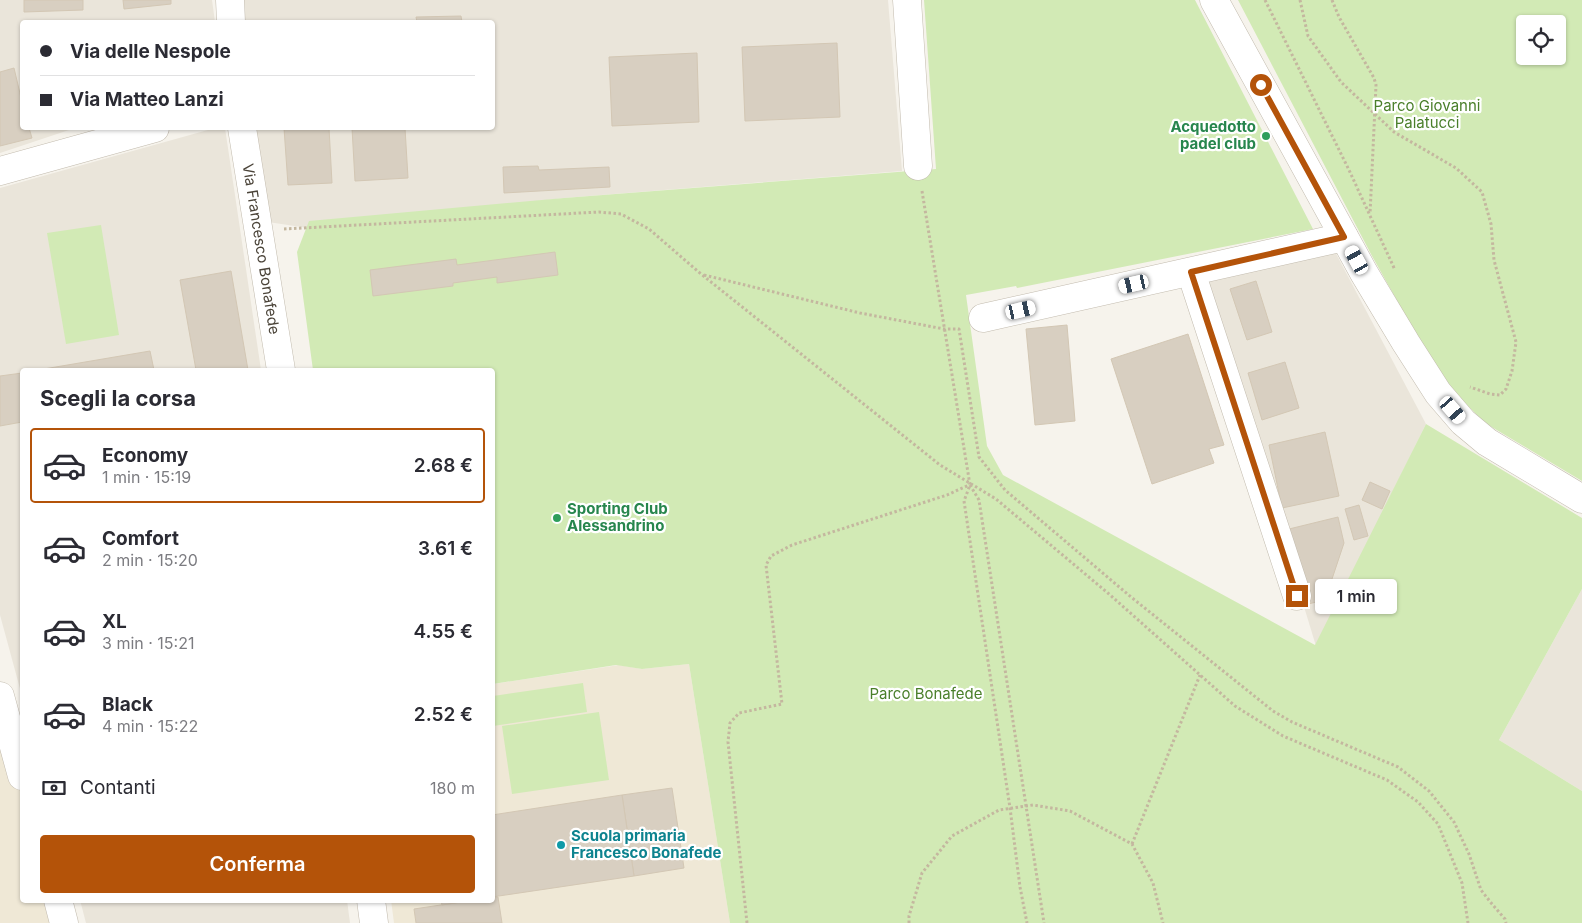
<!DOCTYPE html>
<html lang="it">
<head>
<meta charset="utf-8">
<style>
	body { margin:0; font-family:Inter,sans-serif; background:#f7f7f7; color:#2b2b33; height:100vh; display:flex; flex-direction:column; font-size:19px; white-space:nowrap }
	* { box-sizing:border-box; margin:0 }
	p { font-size:16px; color:#7c7c81 }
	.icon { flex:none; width:28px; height:28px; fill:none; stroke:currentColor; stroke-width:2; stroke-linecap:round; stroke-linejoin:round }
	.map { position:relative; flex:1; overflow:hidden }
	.drawer { position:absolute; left:20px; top:368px; width:475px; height:535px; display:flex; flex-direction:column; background:#fff; border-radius:5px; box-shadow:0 1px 4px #0004 }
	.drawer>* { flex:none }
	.banner { position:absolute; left:20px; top:20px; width:475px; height:110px; border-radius:5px; box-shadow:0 1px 4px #0004; display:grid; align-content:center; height:110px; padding:0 20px; background:#fff }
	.fabs { position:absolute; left:1516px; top:15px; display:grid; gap:10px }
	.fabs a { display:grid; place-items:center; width:50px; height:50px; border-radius:5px; background:#fff; box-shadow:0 1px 4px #0004; font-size:25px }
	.end { position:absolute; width:22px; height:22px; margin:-11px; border:6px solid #b45309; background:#fff; box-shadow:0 0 0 2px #fff }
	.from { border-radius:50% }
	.bubble { position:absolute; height:35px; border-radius:5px; background:#fff; box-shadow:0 1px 4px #0004; font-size:16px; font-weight:600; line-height:35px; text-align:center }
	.car { position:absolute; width:15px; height:30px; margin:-15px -8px; border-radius:6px; box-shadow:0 0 4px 1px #0007; background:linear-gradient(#fff 24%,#345 0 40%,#fff 0 76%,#345 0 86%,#fff 0) }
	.banner b { display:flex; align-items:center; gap:18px; height:48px; font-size:19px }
	.banner b+b { border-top:1px solid #e1e1e2 }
	.banner i { width:12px; height:12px; background:#2b2b33 }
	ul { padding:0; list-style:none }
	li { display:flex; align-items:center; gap:15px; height:75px; margin:0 10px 8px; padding:0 10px; border:2px solid transparent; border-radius:5px }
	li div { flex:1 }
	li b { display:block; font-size:19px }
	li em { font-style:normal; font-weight:600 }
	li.on { border-color:#b45309 }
	li>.icon { width:45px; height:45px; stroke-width:1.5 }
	h2 { padding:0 20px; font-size:22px; line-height:60px }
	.pay { display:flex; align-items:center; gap:12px; height:55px; padding:0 20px; font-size:19px }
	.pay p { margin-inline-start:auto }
	.action { display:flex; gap:10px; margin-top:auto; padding:10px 20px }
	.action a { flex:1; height:58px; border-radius:5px; background:#b45309; color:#fff; font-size:20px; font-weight:600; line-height:58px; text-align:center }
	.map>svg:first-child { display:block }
</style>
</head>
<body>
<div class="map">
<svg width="1582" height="923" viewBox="0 0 1582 923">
	<rect width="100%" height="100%" fill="#f6f3ec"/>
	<g fill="#eae5da">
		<path d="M 0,0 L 212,0 L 215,22 L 22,22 L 22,128 L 75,128 L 0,153 Z"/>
		<path d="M 244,0 L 888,0 L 902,171 L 564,198 L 308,228 L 268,222 L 256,128 L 492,128 L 492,22 L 245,22 Z"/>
		<path d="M 215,128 L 225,128 L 261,370 L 22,370 L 22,696 L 0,615 L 0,188 Z"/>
		<path d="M 1333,248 L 1426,424 L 1316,646 L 1204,279 Z"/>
		<path d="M 1582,589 L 1582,791 L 1499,740 Z"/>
		<path d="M 80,900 L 347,900 L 350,923 L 86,923 Z"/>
	</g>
	<g fill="#efe8d6">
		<path d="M 689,664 L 730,923 L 394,923 L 391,900 L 492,900 L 493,684 L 619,665 L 642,669 Z"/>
		<path d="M 0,705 L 22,782 L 22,900 L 57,900 L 64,923 L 0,923 Z"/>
	</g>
	<g fill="#d2eab5" fill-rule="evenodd">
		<path d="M 924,0 L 1195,0 L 1313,229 L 1017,288 L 1016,286 L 966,295 L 987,446 L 1003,475 L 1315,645 L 1426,424 L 1582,518 L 1582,589 L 1499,740 L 1582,791 L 1582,923 L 730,923 L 689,664 L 642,669 L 616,665 L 493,684 L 492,370 L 313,370 L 297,252 L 309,221 L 564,198 L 936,169 Z"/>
		<path d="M 1238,0 L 1582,0 L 1582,481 L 1485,423 L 1441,379 L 1372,256 ZM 1525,24 L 1558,24 L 1558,56 L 1525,56 Z"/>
		<path d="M 101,225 L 119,335 L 66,344 L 47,233 Z"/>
		<path d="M 583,683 L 587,712 L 493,726 L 493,696 Z"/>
		<path d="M 599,712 L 609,780 L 512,794 L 502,726 Z"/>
	</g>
	<g fill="#d8cfc1" stroke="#d3c7b4">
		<path d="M 24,0 L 83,0 L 83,10 L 24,12 Z"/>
		<path d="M 123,0 L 171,0 L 171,4 L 124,9 Z"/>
		<path d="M 461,16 L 462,22 L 417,22 L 416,17 Z"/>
		<path d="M 837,43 L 840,117 L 745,121 L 742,47 Z"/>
		<path d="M 697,53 L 699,122 L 612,126 L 609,57 Z"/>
		<path d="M 14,68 L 22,102 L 22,128 L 29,128 L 32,138 L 0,146 L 0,72 Z"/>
		<path d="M 284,128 L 329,128 L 332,183 L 288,185 Z"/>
		<path d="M 352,128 L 405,128 L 408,178 L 355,181 Z"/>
		<path d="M 538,166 L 539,170 L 609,167 L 610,187 L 504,193 L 503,167 Z"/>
		<path d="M 555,252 L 558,275 L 497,283 L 497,277 L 453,283 L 453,286 L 373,296 L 370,270 L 456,259 L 457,265 Z"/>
		<path d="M 231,271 L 248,370 L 196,370 L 180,280 Z"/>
		<path d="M 1256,281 L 1272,332 L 1247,340 L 1230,289 Z"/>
		<path d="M 1067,325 L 1075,421 L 1035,425 L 1026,329 Z"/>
		<path d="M 1188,334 L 1224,445 L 1209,449 L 1214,463 L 1152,484 L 1111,359 Z"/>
		<path d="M 150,351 L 154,370 L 38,370 Z"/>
		<path d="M 1285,362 L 1299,408 L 1262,420 L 1248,373 Z"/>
		<path d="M 22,373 L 22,422 L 0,426 L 0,376 Z"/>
		<path d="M 1325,432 L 1339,496 L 1282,508 L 1269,445 Z"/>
		<path d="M 1370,482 L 1390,491 L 1382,509 L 1362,500 Z"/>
		<path d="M 1359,505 L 1368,536 L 1354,540 L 1345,509 Z"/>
		<path d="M 1338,517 L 1344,543 L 1325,600 L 1308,604 L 1289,529 Z"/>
		<path d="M 672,788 L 684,868 L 634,876 L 622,795 Z"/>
		<path d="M 622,795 L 634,876 L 492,897 L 492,815 Z"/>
		<path d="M 492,897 L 498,897 L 502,923 L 416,923 L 414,909 L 474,900 L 492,900 Z"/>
		<path d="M 441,900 L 474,900 L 442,905 Z"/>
	</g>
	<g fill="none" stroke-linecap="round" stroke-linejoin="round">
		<g stroke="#c2bbae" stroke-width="29">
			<g id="minor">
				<path d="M 230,0 L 231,22"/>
				<path d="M 907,0 L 918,166"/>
				<path d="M 1214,0 L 1364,273 L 1406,343 L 1438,393 L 1463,422 L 1487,442 L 1582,499"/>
				<path d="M 242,128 L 281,370"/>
				<path d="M 0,171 L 155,128"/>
				<path d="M 1191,272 L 1297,596"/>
				<path d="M 983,318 L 1344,237"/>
				<path d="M 0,696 L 22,776"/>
				<path d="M 58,900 L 64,923"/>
				<path d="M 371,900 L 374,923"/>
			</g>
		</g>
		<g stroke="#c4b79f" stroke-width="3" stroke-dasharray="2.5 2.5" stroke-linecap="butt">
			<path d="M 1265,0 L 1349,170 L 1395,270"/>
			<path d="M 1300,0 L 1308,36 L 1341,82 L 1394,132 L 1456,168 L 1482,192 L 1491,224 L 1494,260 L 1516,342 L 1512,371 L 1506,389 L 1500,395 L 1490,394 L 1470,387"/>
			<path d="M 1332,0 L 1339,17 L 1374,78 L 1376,85 L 1370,214"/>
			<path d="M 922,191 L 970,485 L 964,501 L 1010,808 L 1020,887 L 1027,923"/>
			<path d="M 284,229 L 599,212 L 621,214 L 649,229 L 701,274 L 940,465 L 996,499 L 1109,594 L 1235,706 L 1283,736 L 1387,780 L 1418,802 L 1438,824 L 1462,883 L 1468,923"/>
			<path d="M 704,275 L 860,313 L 944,329 L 959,329 L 979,457 L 1005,490 L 1131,597 L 1273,711 L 1292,722 L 1398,767 L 1429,791 L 1454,822 L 1469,854 L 1481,890 L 1492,904 L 1505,919 L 1506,923"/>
			<path d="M 970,485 L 979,500 L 1044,923"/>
			<path d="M 1132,844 L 1200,675"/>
			<path d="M 747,923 L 728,742 L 730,723 L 739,713 L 782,704 L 766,565 L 771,556 L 792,545 L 947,495 L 969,485"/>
			<path d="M 909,923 L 909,916 L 922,873 L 952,836 L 999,810 L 1033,805 L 1070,811 L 1132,844 L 1153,883 L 1163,923"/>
		</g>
		<use href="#minor" stroke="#fff" stroke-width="28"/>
	</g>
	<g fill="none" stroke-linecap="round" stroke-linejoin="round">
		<path stroke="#b45309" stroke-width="6" d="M 1261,85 L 1344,237 L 1191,272 L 1297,596"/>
	</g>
	<g fill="#2e9e5b" stroke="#fff" stroke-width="2">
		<circle cx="1266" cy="136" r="5"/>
		<circle cx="557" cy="518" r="5"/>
	</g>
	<circle fill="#0f9aa8" stroke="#fff" stroke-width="2" cx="561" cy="845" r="5"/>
	<g text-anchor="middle" stroke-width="4.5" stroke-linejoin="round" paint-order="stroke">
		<g font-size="15" fill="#4a7f2a" stroke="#fff">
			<text x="1427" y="111">Parco Giovanni<tspan x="1427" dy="17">Palatucci</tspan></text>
			<text x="926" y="699">Parco Bonafede</text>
		</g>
		<g font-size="15" font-weight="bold" fill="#27864d" stroke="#fff" text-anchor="end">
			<text x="1256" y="132">Acquedotto<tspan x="1256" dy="17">padel club</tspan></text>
			<text x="567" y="514" text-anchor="start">Sporting Club<tspan x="567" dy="17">Alessandrino</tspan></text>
		</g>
		<g font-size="15" fill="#4b4439" stroke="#fff">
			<text transform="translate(261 249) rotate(81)" y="5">Via Francesco Bonafede</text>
		</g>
		<g font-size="15" font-weight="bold" fill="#0d838f" stroke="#fff" text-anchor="start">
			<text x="571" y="841">Scuola primaria<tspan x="571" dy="17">Francesco Bonafede</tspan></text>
		</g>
	</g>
</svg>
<div class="fabs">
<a><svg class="icon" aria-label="locate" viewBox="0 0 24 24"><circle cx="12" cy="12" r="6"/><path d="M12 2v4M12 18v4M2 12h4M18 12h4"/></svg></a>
</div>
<i class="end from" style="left:1261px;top:85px"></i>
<i class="end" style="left:1297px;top:596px"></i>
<div class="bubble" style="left:1315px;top:579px;width:82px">1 min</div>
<i class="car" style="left:1357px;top:260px;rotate:331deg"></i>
<i class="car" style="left:1134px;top:284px;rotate:257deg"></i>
<i class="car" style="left:1021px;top:310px;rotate:77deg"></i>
<i class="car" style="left:1453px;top:410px;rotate:139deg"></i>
<div class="banner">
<b><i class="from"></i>Via delle Nespole</b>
<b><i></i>Via Matteo Lanzi</b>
</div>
<section class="drawer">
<h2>Scegli la corsa</h2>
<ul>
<li class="on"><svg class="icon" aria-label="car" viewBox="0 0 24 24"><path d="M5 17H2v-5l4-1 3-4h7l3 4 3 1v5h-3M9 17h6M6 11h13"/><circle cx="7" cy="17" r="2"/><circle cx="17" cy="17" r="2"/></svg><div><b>Economy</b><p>1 min · 15:19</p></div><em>2.68 €</em></li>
<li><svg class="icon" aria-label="car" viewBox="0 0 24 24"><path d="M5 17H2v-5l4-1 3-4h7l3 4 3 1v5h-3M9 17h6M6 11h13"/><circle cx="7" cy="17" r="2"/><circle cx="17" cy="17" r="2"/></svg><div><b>Comfort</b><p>2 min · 15:20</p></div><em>3.61 €</em></li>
<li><svg class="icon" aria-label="car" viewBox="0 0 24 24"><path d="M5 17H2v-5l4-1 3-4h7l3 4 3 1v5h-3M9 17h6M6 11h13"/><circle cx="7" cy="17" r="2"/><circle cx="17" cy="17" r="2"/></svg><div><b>XL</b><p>3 min · 15:21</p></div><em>4.55 €</em></li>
<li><svg class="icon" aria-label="car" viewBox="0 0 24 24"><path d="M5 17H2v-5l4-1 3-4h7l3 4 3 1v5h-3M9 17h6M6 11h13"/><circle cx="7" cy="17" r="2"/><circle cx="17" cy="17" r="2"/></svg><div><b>Black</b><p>4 min · 15:22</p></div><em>2.52 €</em></li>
</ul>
<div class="pay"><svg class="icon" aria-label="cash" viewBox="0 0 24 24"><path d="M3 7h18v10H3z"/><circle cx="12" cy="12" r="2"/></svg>Contanti<p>180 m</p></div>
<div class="action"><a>Conferma</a></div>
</section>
</div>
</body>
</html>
